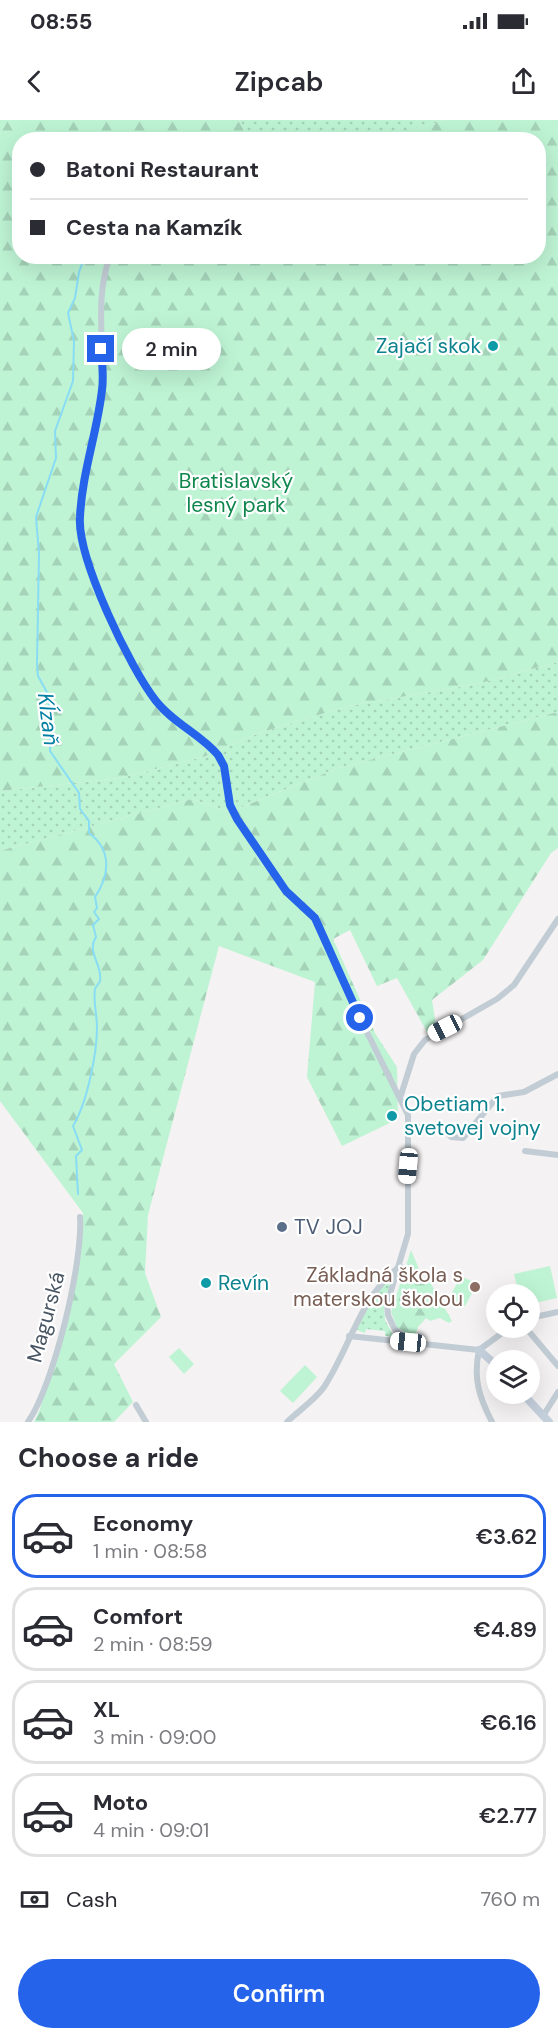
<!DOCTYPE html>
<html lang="en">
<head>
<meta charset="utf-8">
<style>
	body { margin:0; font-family:"DM Sans",sans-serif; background:#f2f2f3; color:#2b2b33; height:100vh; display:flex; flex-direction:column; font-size:22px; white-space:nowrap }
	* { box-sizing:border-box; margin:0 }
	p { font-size:20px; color:#7c7c81 }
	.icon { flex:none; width:33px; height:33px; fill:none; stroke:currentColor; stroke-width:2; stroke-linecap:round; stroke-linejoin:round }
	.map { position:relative; height:1302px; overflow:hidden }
	.drawer { display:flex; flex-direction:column; background:#fff; flex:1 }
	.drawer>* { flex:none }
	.banner { position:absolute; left:12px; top:12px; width:534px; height:132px; border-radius:24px; box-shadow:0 6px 24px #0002; display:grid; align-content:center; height:132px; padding:0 18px; background:#fff }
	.controls { position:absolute; left:486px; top:1164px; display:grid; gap:12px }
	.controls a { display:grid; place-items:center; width:54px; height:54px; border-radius:50%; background:#fff; box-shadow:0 6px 24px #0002; font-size:30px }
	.end { position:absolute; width:27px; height:27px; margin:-14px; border:8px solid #2563eb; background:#fff; box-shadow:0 0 0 3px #fff }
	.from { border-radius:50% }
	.bubble { position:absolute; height:42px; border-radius:21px; background:#fff; box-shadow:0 6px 24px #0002; font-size:20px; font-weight:600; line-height:42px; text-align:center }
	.car { position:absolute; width:18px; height:36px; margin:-18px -9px; border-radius:8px; box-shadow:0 0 4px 2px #0007; background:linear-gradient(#fff 24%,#345 0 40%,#fff 0 76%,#345 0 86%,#fff 0) }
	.banner b { display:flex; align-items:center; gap:21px; height:57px; font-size:22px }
	.banner b+b { border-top:2px solid #e1e1e2 }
	.banner i { width:15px; height:15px; background:#2b2b33 }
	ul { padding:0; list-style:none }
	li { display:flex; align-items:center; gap:18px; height:84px; margin:0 12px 9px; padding:0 6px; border:3px solid #e1e1e2; border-radius:24px }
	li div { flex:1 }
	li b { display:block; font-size:22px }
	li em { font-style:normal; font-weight:600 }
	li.current { border-color:#2563eb }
	li>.icon { width:54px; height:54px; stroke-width:1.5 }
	h2 { padding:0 18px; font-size:27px; line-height:72px }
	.pay { display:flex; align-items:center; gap:15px; height:66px; padding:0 18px; font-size:22px }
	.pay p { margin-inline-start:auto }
	.cta { display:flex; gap:12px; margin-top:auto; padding:12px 18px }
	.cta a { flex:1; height:69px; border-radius:36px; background:#2563eb; color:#fff; font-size:24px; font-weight:600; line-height:69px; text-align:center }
	.status { display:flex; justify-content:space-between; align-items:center; height:42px; padding:0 30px; background:#fff; direction:ltr }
	.status svg { height:16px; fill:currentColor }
	header { display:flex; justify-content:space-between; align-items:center; height:78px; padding:0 18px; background:#fff; font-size:27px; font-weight:600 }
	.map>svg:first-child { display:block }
</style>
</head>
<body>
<div class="status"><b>08:55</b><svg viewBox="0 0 49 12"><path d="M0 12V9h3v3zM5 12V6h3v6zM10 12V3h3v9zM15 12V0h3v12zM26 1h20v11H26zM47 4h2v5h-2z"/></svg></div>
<header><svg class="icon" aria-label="back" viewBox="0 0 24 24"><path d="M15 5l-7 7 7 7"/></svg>Zipcab<svg class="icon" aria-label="share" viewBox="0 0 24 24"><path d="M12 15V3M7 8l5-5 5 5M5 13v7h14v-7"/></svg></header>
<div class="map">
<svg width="558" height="1302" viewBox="0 0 558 1302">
	<defs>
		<pattern id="grass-dots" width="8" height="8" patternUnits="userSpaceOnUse" patternTransform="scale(1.5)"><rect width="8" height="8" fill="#bef4d4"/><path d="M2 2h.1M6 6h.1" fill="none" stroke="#a5d3b9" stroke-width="1.8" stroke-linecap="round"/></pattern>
		<pattern id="forest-firs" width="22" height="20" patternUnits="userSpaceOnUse" patternTransform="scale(1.5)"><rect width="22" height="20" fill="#bef4d4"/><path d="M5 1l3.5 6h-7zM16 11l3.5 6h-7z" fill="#a5d3b9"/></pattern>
	</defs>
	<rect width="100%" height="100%" fill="#f4f2f2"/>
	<g fill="url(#grass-dots)">
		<path d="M 239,0 L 446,0 L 375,20 L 249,19 Z"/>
		<path d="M 558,542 L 558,592 L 338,648 L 230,692 L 192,679 L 0,731 L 0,671 L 121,658 L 206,636 L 259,613 L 348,586 L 477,564 Z"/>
		<path d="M 395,1151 L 384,1187 L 385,1200 L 394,1217 L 385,1216 L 385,1211 L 366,1209 L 365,1213 L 357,1210 L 362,1193 Z"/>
	</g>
	<g fill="url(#forest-firs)">
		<path d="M 0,0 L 239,0 L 249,19 L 20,20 L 20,136 L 538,136 L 538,20 L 375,19 L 446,0 L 558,0 L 558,542 L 477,564 L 348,586 L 259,613 L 206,636 L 121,658 L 0,671 Z"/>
		<path d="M 558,592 L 558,728 L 551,733 L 483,840 L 432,880 L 436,906 L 427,912 L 397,858 L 377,866 L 350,810 L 333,819 L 375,913 L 397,947 L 398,999 L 342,1026 L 307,957 L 315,862 L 219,826 L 148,1095 L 145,1153 L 161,1197 L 114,1244 L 133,1282 L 114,1302 L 34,1302 L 40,1289 L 77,1153 L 83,1093 L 0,981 L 0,731 L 192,679 L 230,692 L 338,648 Z"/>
		<path d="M 411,1130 L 424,1161 L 429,1160 L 452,1201 L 449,1203 L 440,1198 L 430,1201 L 426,1198 L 418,1207 L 414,1219 L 397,1207 L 391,1192 Z"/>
	</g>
	<g fill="#bef4d4">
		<path d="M 550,1146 L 557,1178 L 530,1184 L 530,1174 L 519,1174 L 514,1154 Z"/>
		<path d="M 461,1156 L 477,1164 L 465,1186 L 449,1178 Z"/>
		<path d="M 179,1228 L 194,1244 L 184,1254 L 169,1237 Z"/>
		<path d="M 305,1245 L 317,1257 L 293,1283 L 280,1271 Z"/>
	</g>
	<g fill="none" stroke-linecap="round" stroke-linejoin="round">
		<path stroke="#88ddf5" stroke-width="2" d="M 78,1074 L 76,1036 L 82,1030 L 73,1006 C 87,983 97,934 97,907 C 97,895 93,881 95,869 C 96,866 99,864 100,861 C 103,845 86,832 96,817 L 93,805 L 99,799 L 94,792 L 97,788 L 95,777 C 110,755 112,730 89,713 L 89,701 L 80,689 L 79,673 L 50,631 L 49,576 L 38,556 L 37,544 L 39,433 L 36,397 L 56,338 L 55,311 L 73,261 L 74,221 L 68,193 L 75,178 L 79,152 L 85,136"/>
		<g stroke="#c2ccd4" stroke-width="6">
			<path d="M 110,136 C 94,180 105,223 102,268 C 100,309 82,353 79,398 C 78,436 132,551 156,581 C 174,603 200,614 218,635 L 224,646 L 230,685 L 237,699 L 286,771 L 315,798 L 351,880 L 408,995 L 408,1114 L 387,1184 L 388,1195 L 394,1208 L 408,1222"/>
			<path d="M 401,975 L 414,934 L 425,920 L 497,879 L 514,865 L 558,799"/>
			<path d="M 409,1008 L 440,1006 L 451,1017 L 463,1018 L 498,976 L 524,972 L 558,954"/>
			<path d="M 525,1031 L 558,1035"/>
			<path d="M 530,1198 L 558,1192"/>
			<path d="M 526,1208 L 558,1246"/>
			<path d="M 349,1216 L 479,1230"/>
			<path d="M 479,1230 C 473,1258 479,1277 492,1302"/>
			<path d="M 479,1230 L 509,1208"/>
			<path d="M 136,1285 L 146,1302"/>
			<path d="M 543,1296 L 558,1272"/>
			<path d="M 28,1302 C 54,1264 83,1143 80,1097"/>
			<path d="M 287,1302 C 298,1291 315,1280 324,1267 C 352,1224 358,1180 400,1146"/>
		</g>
		<g stroke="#c4cfdc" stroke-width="8">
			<path d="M 479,1230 L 496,1245"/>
			<path d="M 523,1274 L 549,1302"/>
		</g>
	</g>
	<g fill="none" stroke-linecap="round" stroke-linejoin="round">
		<path stroke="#2563eb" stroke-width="8" d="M 101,229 C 102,242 104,257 102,270 C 97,313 82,353 80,397 C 77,438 130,548 156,581 C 173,603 200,614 218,635 L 224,646 L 230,685 L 237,699 L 286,771 L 315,798 L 360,898"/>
	</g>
	<g fill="#0f9aa8" stroke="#fff" stroke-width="2">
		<circle cx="493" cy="226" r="6"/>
		<circle cx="392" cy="996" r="6"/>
		<circle cx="206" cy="1163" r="6"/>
	</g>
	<circle fill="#5c6f8a" stroke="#fff" stroke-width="2" cx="282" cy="1107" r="6"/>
	<circle fill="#8d6e63" stroke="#fff" stroke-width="2" cx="475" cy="1167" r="6"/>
	<g text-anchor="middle" stroke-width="4.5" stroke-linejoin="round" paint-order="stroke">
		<g font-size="21" fill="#0d838f" stroke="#fff" text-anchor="start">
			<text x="481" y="233" text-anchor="end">Zajačí skok</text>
			<text x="404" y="991">Obetiam 1.<tspan x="404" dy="24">svetovej vojny</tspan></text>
			<text x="218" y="1170">Revín</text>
		</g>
		<g font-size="21" fill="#0f864c" stroke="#fff">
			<text x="236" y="368">Bratislavský<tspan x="236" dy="24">lesný park</tspan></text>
		</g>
		<g font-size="21" fill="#4e5e75" stroke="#fff" text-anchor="start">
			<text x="294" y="1114">TV JOJ</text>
		</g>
		<g font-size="21" fill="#785e54" stroke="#fff" text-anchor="end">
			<text x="463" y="1162">Základná škola s<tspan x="463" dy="24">materskou školou</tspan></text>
		</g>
		<g font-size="21" fill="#485562" stroke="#fff">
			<text transform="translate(46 1197) rotate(-75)" y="7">Magurská</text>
		</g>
		<g font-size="22" font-style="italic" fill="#037fa2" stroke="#fff">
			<text transform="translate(49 599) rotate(83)" y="8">Kĺzaň</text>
		</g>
	</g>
</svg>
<div class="controls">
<a><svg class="icon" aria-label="locate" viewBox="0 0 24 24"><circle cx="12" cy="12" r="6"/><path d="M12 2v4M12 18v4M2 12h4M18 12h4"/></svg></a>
<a><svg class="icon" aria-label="layers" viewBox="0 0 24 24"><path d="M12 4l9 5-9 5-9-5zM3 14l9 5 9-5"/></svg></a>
</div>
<i class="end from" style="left:360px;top:898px"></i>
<i class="end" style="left:101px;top:229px"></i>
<div class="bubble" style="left:122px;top:208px;width:99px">2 min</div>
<i class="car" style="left:445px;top:908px;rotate:243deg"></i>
<i class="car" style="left:408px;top:1046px;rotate:185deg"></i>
<i class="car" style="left:408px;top:1222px;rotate:276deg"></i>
<div class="banner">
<b><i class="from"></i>Batoni Restaurant</b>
<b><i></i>Cesta na Kamzík</b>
</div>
</div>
<section class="drawer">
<h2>Choose a ride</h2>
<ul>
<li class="current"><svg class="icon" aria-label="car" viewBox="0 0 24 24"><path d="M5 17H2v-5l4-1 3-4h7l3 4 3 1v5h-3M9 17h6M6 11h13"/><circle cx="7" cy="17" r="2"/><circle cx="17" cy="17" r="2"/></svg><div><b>Economy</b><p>1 min · 08:58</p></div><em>€3.62</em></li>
<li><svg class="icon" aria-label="car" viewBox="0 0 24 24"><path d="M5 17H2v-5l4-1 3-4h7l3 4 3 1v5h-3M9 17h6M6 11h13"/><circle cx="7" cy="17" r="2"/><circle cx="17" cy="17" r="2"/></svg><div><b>Comfort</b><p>2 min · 08:59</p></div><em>€4.89</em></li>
<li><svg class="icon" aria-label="car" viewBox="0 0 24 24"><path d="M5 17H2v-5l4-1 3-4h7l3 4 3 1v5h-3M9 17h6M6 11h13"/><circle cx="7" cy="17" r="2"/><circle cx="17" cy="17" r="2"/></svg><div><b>XL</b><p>3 min · 09:00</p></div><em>€6.16</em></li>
<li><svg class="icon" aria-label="car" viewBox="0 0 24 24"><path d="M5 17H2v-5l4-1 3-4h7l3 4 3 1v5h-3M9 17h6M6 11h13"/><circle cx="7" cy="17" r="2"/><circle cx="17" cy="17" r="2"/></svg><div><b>Moto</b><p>4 min · 09:01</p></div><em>€2.77</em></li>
</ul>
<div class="pay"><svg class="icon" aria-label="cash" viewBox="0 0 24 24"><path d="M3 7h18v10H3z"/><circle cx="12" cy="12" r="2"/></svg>Cash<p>760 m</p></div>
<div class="cta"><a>Confirm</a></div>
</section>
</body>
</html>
